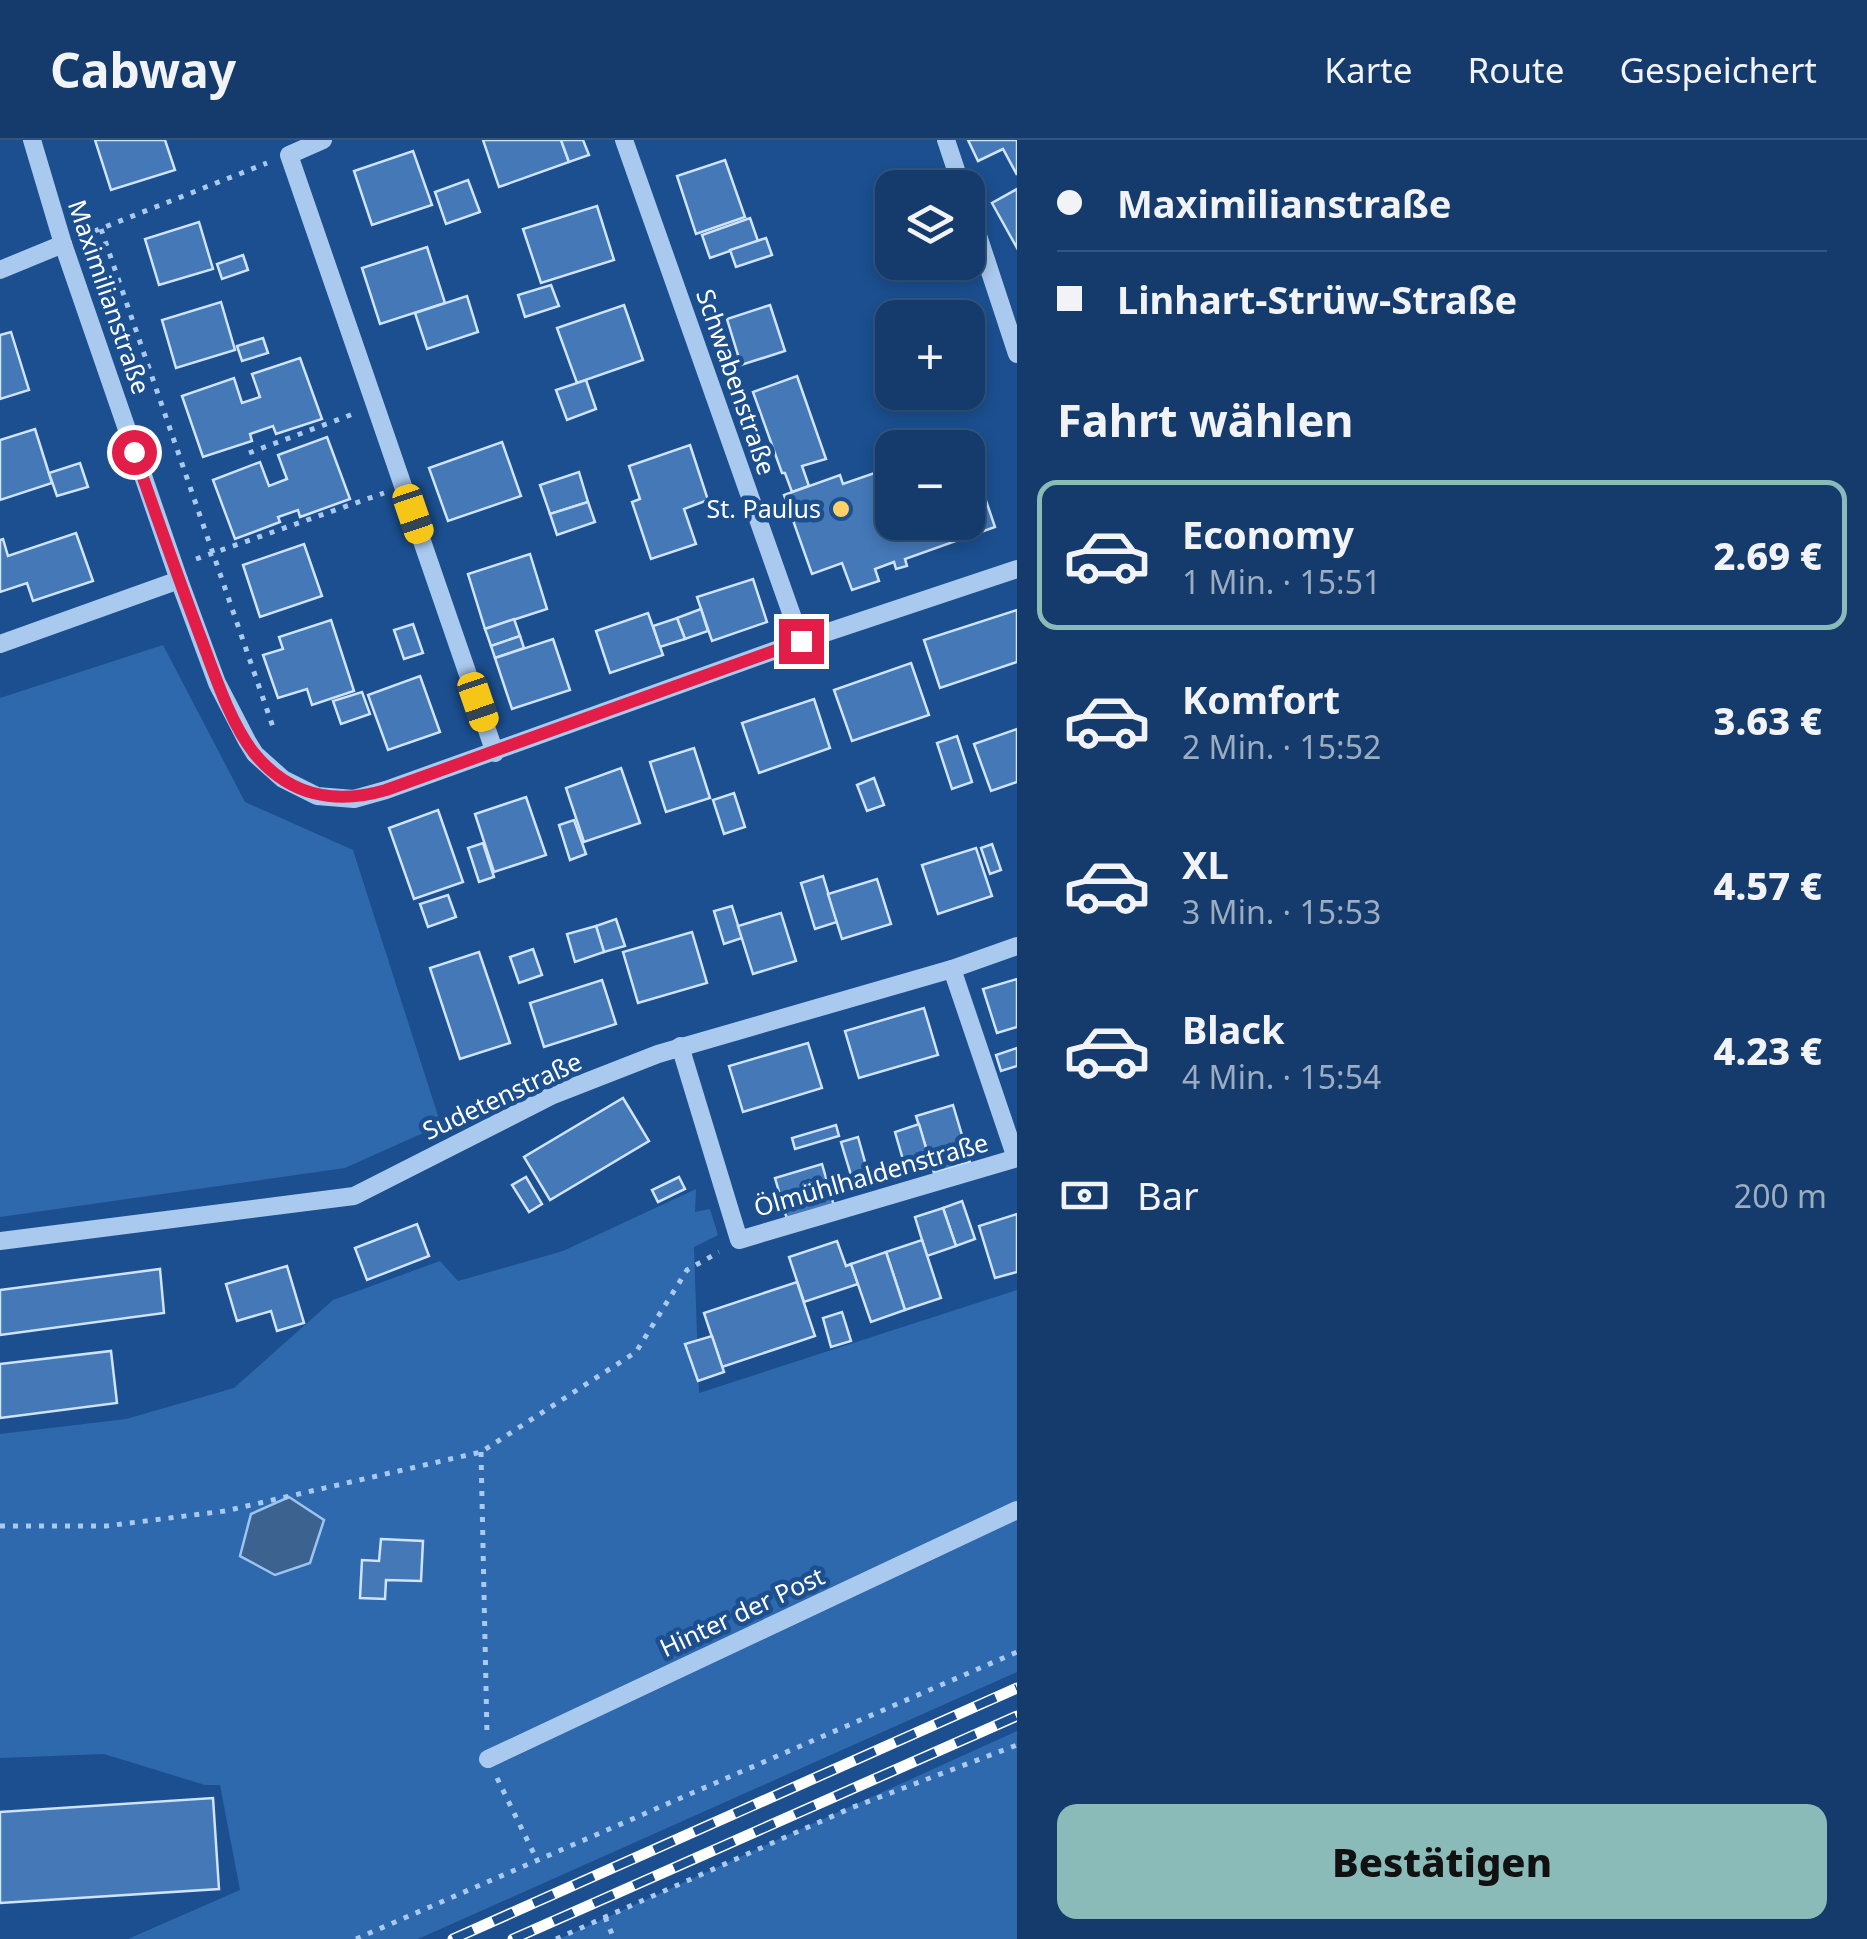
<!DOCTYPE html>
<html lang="de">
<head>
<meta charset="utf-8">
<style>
	body { margin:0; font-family:"Noto Sans",sans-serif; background:#1d4271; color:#f1f3f6; height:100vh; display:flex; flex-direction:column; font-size:38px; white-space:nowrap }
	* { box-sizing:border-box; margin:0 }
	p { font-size:32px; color:#9dadc1 }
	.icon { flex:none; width:55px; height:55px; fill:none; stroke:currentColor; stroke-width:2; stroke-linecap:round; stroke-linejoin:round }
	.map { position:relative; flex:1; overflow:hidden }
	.drawer { display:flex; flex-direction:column; background:#143b6b; width:850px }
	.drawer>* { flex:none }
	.top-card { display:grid; align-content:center; height:220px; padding:0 40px; background:#143b6b }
	.fabs { position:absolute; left:875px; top:30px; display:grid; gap:20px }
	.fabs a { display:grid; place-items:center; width:110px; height:110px; border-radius:20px; background:#143b6b; box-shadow:0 5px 15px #0003,0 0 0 2px #33557e; font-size:50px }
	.end { position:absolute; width:45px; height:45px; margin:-22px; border:12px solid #e11d48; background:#fff; box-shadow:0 0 0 5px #fff }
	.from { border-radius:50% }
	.car { position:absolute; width:30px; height:60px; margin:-30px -15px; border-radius:12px; box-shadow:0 0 8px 2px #0007; background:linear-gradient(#f5c518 24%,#345 0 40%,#f5c518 0 76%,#345 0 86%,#f5c518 0) }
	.top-card b { display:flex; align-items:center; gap:35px; height:95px; font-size:38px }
	.top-card b+b { border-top:2px solid #33557e }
	.top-card i { width:25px; height:25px; background:#f1f3f6 }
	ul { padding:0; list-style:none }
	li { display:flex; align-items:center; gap:30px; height:150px; margin:0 20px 15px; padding:0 20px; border:5px solid transparent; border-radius:20px }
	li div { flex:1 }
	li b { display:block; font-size:38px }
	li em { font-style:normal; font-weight:800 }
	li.on { border-color:#8bbbb9 }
	li>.icon { width:90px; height:90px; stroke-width:1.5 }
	h2 { padding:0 40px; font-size:45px; line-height:120px }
	.pay { display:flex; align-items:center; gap:25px; height:110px; padding:0 40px; font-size:38px }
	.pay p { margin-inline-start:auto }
	.primary-button { display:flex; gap:20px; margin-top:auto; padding:20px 40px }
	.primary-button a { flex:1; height:115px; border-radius:20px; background:#8bbbb9; color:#111; font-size:40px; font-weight:800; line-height:115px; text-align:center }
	header { display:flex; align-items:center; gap:60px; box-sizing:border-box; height:140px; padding:0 50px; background:#143b6b; border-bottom:2px solid #33557e }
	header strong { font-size:48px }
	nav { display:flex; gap:55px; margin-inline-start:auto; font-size:35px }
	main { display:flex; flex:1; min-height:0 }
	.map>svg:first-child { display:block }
</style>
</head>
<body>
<header>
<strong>Cabway</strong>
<nav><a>Karte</a><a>Route</a><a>Gespeichert</a></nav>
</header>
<main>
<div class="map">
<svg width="1017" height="1799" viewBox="0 0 1017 1799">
	<rect width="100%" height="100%" fill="#1b4f8f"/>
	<g fill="#2e69ad">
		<path d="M 163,505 L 245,662 L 353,710 L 441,985 L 345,1028 L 0,1077 L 0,558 Z"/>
		<path d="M 696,1049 L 695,1072 L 710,1069 L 718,1095 L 694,1107 L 699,1253 L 1017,1150 L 1017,1532 L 418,1799 L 128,1799 L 240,1750 L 220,1645 L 205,1645 L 104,1614 L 0,1618 L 0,1294 L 126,1279 L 234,1248 L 333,1160 L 440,1121 L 458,1141 L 563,1111 Z"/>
		<path d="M 1017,1591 L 1017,1799 L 559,1799 Z"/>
	</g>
	<path fill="#3c6290" stroke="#9cc4f0" stroke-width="2.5" d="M 289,1357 L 324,1380 L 310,1423 L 275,1435 L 240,1416 L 251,1374 Z"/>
	<g fill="#4478b7" stroke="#cfe3fa" stroke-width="2.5">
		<path d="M 95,0 L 165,0 L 175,30 L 111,50 Z"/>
		<path d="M 483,0 L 561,0 L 569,22 L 499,47 Z"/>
		<path d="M 561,0 L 583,0 L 589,15 L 569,22 Z"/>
		<path d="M 968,0 L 1017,0 L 1017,35 L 1003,9 L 978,21 Z"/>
		<path d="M 413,11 L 432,65 L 372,85 L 354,31 Z"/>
		<path d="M 725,20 L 745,77 L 696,94 L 677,36 Z"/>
		<path d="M 468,40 L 480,72 L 446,84 L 435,52 Z"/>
		<path d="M 1017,49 L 1017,108 L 992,63 Z"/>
		<path d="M 597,66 L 614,120 L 541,143 L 523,89 Z"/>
		<path d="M 750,78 L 758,101 L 710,118 L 702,95 Z"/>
		<path d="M 199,82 L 213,129 L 159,145 L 145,99 Z"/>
		<path d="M 766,98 L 772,115 L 736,127 L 730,110 Z"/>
		<path d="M 427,107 L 445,163 L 380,184 L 362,128 Z"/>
		<path d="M 243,115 L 248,130 L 222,139 L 217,124 Z"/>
		<path d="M 551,145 L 559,166 L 525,177 L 518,155 Z"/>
		<path d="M 467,156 L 478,192 L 427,209 L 415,173 Z"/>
		<path d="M 221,162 L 235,210 L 176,228 L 162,180 Z"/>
		<path d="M 624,165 L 643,220 L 577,243 L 557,188 Z"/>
		<path d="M 770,165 L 785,211 L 741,225 L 727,179 Z"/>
		<path d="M 11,192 L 29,250 L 0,259 L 0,195 Z"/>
		<path d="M 263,198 L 268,213 L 242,221 L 237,206 Z"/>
		<path d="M 968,203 L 983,249 L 933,265 L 928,252 L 968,252 Z"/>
		<path d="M 300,218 L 322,279 L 276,294 L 273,286 L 250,294 L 252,301 L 203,317 L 182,256 L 234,238 L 242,263 L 260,257 L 252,234 Z"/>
		<path d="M 797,236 L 826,319 L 802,326 L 809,346 L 792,352 L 785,333 L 782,333 L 753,252 Z"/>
		<path d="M 586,240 L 596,269 L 567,280 L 556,250 Z"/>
		<path d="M 35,289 L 52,343 L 0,360 L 0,300 Z"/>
		<path d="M 327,297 L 350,359 L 300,377 L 298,370 L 278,377 L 280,382 L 235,399 L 213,340 L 260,322 L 269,346 L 287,339 L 278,315 Z"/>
		<path d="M 502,302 L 521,356 L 448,381 L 429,328 Z"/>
		<path d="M 690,305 L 708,360 L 684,369 L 696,404 L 651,419 L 632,362 L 640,359 L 629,326 Z"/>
		<path d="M 968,308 L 995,387 L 905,419 L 907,426 L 896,429 L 894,422 L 875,429 L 879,441 L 852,450 L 842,423 L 812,434 L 784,355 L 840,335 L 843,344 L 892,327 L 892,382 L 968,382 Z"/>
		<path d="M 80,323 L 88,347 L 57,356 L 49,333 Z"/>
		<path d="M 579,332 L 588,362 L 550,374 L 540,345 Z"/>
		<path d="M 588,362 L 595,382 L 557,395 L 550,374 Z"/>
		<path d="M 76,393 L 93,441 L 33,461 L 27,443 L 0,452 L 0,400 L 3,399 L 8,416 Z"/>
		<path d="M 304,404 L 322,456 L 260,477 L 243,425 Z"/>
		<path d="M 530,414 L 547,469 L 485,489 L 468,434 Z"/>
		<path d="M 753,439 L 767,482 L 712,501 L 697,457 Z"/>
		<path d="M 701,469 L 708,491 L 685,499 L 677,478 Z"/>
		<path d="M 1017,470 L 1017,522 L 940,548 L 924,500 Z"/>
		<path d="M 648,473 L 663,515 L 610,533 L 596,491 Z"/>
		<path d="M 677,478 L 685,499 L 660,507 L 653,486 Z"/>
		<path d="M 514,479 L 520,496 L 491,506 L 485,489 Z"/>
		<path d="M 331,480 L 354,551 L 312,565 L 307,549 L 278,558 L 263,515 L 283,509 L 279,497 Z"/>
		<path d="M 413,484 L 423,513 L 404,519 L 394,490 Z"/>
		<path d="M 520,496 L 524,508 L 495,518 L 491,506 Z"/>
		<path d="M 553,499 L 570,550 L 512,569 L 495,518 Z"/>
		<path d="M 911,523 L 929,575 L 852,601 L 834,550 Z"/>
		<path d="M 420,536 L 440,592 L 388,610 L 368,555 Z"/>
		<path d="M 362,552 L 370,574 L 341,584 L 333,561 Z"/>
		<path d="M 814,559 L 830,608 L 759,633 L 742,583 Z"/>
		<path d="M 1017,589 L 1017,642 L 991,651 L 974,604 Z"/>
		<path d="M 957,596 L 972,642 L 952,649 L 937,603 Z"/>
		<path d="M 694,608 L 710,658 L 666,672 L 650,622 Z"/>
		<path d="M 621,628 L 640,683 L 584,702 L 566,648 Z"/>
		<path d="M 874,638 L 884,665 L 867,671 L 857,645 Z"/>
		<path d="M 734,653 L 745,687 L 724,694 L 713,660 Z"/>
		<path d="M 526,657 L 546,715 L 494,732 L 475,674 Z"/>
		<path d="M 438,670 L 463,742 L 414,759 L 389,688 Z"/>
		<path d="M 574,680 L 586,714 L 570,720 L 559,685 Z"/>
		<path d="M 483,703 L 494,737 L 479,742 L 468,708 Z"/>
		<path d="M 992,704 L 1001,730 L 990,734 L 981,708 Z"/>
		<path d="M 976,708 L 992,756 L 938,774 L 922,725 Z"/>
		<path d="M 823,736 L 837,782 L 815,789 L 801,743 Z"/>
		<path d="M 877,739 L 891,784 L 842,799 L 828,754 Z"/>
		<path d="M 448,755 L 456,777 L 428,787 L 420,764 Z"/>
		<path d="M 732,766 L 742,798 L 724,804 L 714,771 Z"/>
		<path d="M 781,773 L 796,821 L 753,834 L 738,786 Z"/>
		<path d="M 616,779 L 625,806 L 604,812 L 596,786 Z"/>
		<path d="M 596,786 L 604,812 L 575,822 L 567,794 Z"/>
		<path d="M 692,792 L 707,843 L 638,863 L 623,812 Z"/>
		<path d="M 533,809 L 542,835 L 519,843 L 510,817 Z"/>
		<path d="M 479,812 L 510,903 L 460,919 L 430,828 Z"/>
		<path d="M 1017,839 L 1017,887 L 997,893 L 983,849 Z"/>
		<path d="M 602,840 L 616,884 L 544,907 L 530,863 Z"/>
		<path d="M 924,868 L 938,915 L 859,938 L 845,891 Z"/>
		<path d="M 808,903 L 822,948 L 743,972 L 729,926 Z"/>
		<path d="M 1017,908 L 1017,926 L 1001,931 L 996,915 Z"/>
		<path d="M 623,958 L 649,1001 L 550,1060 L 524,1017 Z"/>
		<path d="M 953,965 L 970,1022 L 934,1033 L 916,976 Z"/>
		<path d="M 919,984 L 930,1022 L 906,1030 L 895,992 Z"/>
		<path d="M 836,985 L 839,996 L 795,1009 L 792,998 Z"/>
		<path d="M 858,997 L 870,1040 L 854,1045 L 841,1002 Z"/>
		<path d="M 822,1024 L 834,1066 L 787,1079 L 775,1038 Z"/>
		<path d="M 526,1037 L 542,1064 L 529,1072 L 512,1045 Z"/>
		<path d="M 679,1037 L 685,1049 L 658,1062 L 652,1050 Z"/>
		<path d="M 962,1061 L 975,1099 L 956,1106 L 943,1068 Z"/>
		<path d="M 943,1068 L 956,1106 L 927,1116 L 915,1077 Z"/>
		<path d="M 1017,1074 L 1017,1132 L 995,1138 L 979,1086 Z"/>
		<path d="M 417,1084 L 429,1116 L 367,1140 L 355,1108 Z"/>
		<path d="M 922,1100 L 941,1158 L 905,1170 L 886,1112 Z"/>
		<path d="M 837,1101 L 846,1126 L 851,1124 L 858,1144 L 804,1162 L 789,1117 Z"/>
		<path d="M 886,1112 L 905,1170 L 871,1182 L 851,1124 Z"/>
		<path d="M 287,1126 L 304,1183 L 277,1191 L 271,1171 L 237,1181 L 226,1144 Z"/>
		<path d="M 160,1129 L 164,1173 L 0,1195 L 0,1150 Z"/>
		<path d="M 797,1142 L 815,1196 L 722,1227 L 704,1173 Z"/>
		<path d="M 842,1172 L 851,1201 L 831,1207 L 823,1178 Z"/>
		<path d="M 712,1196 L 724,1232 L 698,1241 L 685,1204 Z"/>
		<path d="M 111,1211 L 117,1263 L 0,1278 L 0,1224 Z"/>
		<path d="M 381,1399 L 423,1401 L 421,1441 L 386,1440 L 385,1459 L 360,1458 L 362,1420 L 379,1421 Z"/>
		<path d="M 213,1658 L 219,1749 L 0,1763 L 0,1672 Z"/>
	</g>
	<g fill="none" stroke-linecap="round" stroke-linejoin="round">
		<g stroke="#a9c9ee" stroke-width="5" stroke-dasharray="5 8" stroke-linecap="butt">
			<path d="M 101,89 L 274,590"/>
			<path d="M 82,96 L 267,23"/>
			<path d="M 249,313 L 353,274"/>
			<path d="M 196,419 L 384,353"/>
			<path d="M 481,1312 L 487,1594"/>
			<path d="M 0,1386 L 106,1386 L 225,1371 L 481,1312 L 636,1212 L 687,1130 L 719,1112"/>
			<path d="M 497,1638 L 537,1720"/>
			<path d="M 605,1777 L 614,1799"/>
			<path d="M 356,1799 L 1017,1512"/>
			<path d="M 556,1799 L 851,1668 L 1017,1605"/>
		</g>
		<g stroke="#a9c9ee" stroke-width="18">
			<path d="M 32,0 L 63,104 L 179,440 L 217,543 L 247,601 L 255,614 L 283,639 L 317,656 L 354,659 L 386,650 L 801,501 L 1017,429"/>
			<path d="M 323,0 L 289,15 L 495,613"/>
			<path d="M 624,0 L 801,501"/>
			<path d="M 946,0 L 962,48"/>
			<path d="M 968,65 L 1017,214"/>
			<path d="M 0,130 L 63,104"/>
			<path d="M 0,504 L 179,440"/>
			<path d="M 952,829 L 1016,1018"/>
			<path d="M 680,906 L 739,1100 L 1017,1018"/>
			<path d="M 0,1101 L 354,1056 L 553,955 L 658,914 L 952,829 L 1017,806"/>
			<path d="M 488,1619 L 1017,1370"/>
		</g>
		<g stroke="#fff" stroke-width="11">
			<g id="rail">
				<path d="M 453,1799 L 1017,1548"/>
				<path d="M 513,1799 L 1017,1576"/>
			</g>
		</g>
		<use href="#rail" stroke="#1b4f8f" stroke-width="8" stroke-dasharray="22" stroke-linecap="butt"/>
	</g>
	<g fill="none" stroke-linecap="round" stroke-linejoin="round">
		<path stroke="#e11d48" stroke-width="12" d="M 134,312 C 156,375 178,438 202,501 C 215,536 231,584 254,613 C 289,656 335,665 386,650 L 801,501"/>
	</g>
	<circle fill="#ffd166" stroke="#1b4f8f" stroke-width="4" cx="841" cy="369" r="10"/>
	<g text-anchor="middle" stroke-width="9" stroke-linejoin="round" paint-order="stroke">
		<g font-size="25" fill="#fff" stroke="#1b4f8f">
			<text transform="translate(109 157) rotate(71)" y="9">Maximilianstraße</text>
			<text transform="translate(736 242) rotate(71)" y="9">Schwabenstraße</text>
			<text transform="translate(502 956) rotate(-25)" y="9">Sudetenstraße</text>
			<text transform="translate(871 1035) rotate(-16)" y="9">Ölmühlhaldenstraße</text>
			<text transform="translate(742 1472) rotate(-25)" y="9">Hinter der Post</text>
		</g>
		<g font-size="25" fill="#fff" stroke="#1b4f8f" text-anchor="end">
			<text x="821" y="378">St. Paulus</text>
		</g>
	</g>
</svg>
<div class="fabs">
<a><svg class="icon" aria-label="layers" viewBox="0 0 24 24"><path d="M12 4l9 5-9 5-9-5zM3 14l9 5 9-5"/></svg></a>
<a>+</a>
<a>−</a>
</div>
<i class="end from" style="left:134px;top:312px"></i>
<i class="end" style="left:801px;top:501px"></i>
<i class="car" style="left:413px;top:374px;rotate:161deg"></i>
<i class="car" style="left:478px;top:562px;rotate:161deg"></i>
</div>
<section class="drawer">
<div class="top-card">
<b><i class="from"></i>Maximilianstraße</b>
<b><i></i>Linhart-Strüw-Straße</b>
</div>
<h2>Fahrt wählen</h2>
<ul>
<li class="on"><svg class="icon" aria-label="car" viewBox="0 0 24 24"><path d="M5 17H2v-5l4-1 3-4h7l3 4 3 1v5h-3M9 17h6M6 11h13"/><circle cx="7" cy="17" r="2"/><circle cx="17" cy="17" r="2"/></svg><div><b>Economy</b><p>1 Min. · 15:51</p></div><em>2.69 €</em></li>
<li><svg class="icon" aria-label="car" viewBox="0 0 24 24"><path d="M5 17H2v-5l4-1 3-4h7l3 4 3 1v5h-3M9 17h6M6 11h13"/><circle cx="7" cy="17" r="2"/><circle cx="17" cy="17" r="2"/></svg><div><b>Komfort</b><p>2 Min. · 15:52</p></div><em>3.63 €</em></li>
<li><svg class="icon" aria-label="car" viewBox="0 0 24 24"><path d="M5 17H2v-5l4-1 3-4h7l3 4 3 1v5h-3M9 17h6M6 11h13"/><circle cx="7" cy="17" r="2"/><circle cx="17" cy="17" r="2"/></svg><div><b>XL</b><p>3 Min. · 15:53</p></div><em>4.57 €</em></li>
<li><svg class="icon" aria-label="car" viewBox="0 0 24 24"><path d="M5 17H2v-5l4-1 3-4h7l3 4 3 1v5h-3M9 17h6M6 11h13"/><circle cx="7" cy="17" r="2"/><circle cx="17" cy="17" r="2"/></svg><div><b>Black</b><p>4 Min. · 15:54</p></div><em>4.23 €</em></li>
</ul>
<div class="pay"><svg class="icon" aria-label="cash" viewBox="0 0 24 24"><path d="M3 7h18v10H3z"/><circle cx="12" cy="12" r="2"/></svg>Bar<p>200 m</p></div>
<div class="primary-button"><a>Bestätigen</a></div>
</section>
</main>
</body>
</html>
